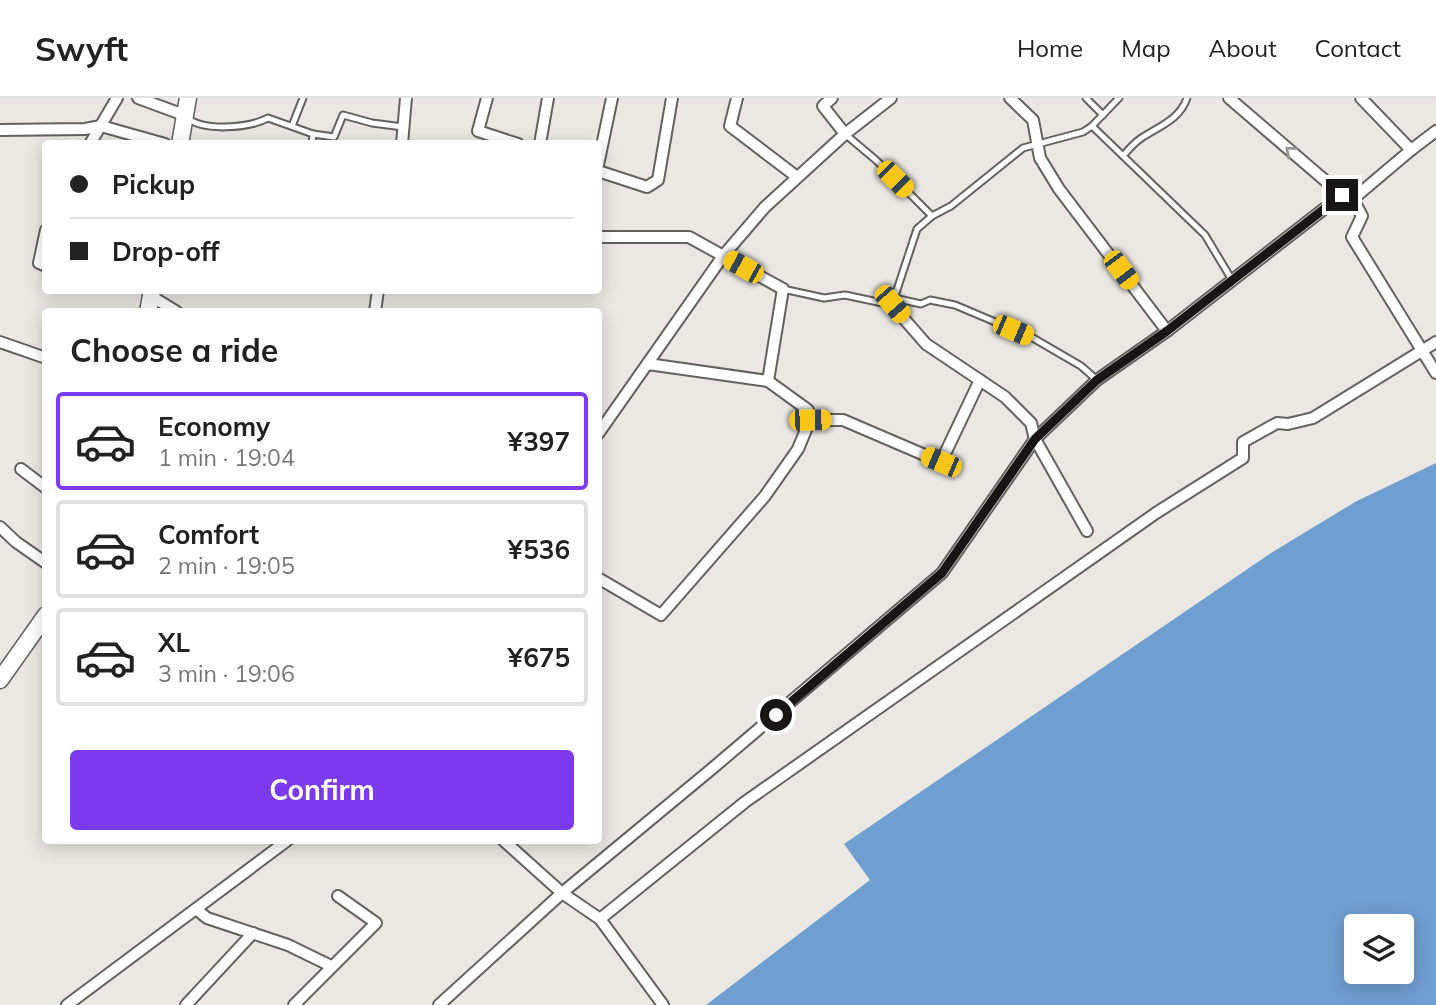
<!DOCTYPE html>
<html lang="en">
<head>
<meta charset="utf-8">
<style>
	body { margin:0; font-family:Mulish,sans-serif; background:#f2f2f2; color:#222; height:100vh; display:flex; flex-direction:column; font-size:26px; white-space:nowrap }
	* { box-sizing:border-box; margin:0 }
	p { font-size:23px; color:#767676 }
	.icon { flex:none; width:38px; height:38px; fill:none; stroke:currentColor; stroke-width:2; stroke-linecap:round; stroke-linejoin:round }
	.map { position:relative; flex:1; overflow:hidden }
	.sheet { position:absolute; left:42px; top:210px; width:560px; height:536px; display:flex; flex-direction:column; background:#fff; border-radius:7px; box-shadow:0 4px 18px #0003 }
	.sheet>* { flex:none }
	.top-card { position:absolute; left:42px; top:42px; width:560px; height:154px; border-radius:7px; box-shadow:0 4px 18px #0003; display:grid; align-content:center; height:154px; padding:0 28px; background:#fff }
	.buttons { position:absolute; left:1344px; top:816px; display:grid; gap:14px }
	.buttons a { display:grid; place-items:center; width:70px; height:70px; border-radius:7px; background:#fff; box-shadow:0 4px 18px #0003; font-size:35px }
	.end { position:absolute; width:32px; height:32px; margin:-16px; border:9px solid #171614; background:#fff; box-shadow:0 0 0 4px #fff }
	.from { border-radius:50% }
	.car { position:absolute; width:21px; height:42px; margin:-21px -10px; border-radius:9px; box-shadow:0 0 5px 2px #0007; background:linear-gradient(#f5c518 24%,#345 0 40%,#f5c518 0 76%,#345 0 86%,#f5c518 0) }
	.top-card b { display:flex; align-items:center; gap:24px; height:66px; font-size:26px }
	.top-card b+b { border-top:2px solid #e0e0e0 }
	.top-card i { width:18px; height:18px; background:#222 }
	ul { padding:0; list-style:none }
	li { display:flex; align-items:center; gap:21px; height:98px; margin:0 14px 10px; padding:0 14px; border:4px solid #e0e0e0; border-radius:7px }
	li div { flex:1 }
	li b { display:block; font-size:26px }
	li em { font-style:normal; font-weight:700 }
	li.current { border-color:#7c3aed }
	li>.icon { width:63px; height:63px; stroke-width:1.5 }
	h2 { padding:0 28px; font-size:32px; line-height:84px }
	.primary-button { display:flex; gap:14px; margin-top:auto; padding:14px 28px }
	.primary-button a { flex:1; height:80px; border-radius:7px; background:#7c3aed; color:#fff; font-size:28px; font-weight:700; line-height:80px; text-align:center }
	header { display:flex; align-items:center; gap:42px; box-sizing:border-box; height:98px; padding:0 35px; background:#fff; border-bottom:2px solid #e0e0e0 }
	header strong { font-size:33px }
	nav { display:flex; gap:38px; margin-inline-start:auto; font-size:24px }
	.map>svg:first-child { display:block }
</style>
</head>
<body>
<header>
<strong>Swyft</strong>
<nav><a>Home</a><a>Map</a><a>About</a><a>Contact</a></nav>
</header>
<div class="map">
<svg width="1436" height="907" viewBox="0 0 1436 907">
	<rect width="100%" height="100%" fill="#ebe7e2"/>
	<path fill="#6f9fd1" fill-rule="evenodd" d="M 1436,365 L 1436,907 L 706,907 L 870,782 L 844,746 L 1271,455 L 1355,404 ZM 1356,828 L 1402,828 L 1402,873 L 1356,873 Z"/>
	<g fill="none" stroke-linecap="round" stroke-linejoin="round">
		<g stroke="#65625e" stroke-width="9">
			<g id="service">
				<path d="M 1086,0 L 1103,17"/>
				<path d="M 186,19 C 203,34 249,30 268,20 L 313,36"/>
				<path d="M 292,28 L 303,0"/>
				<path d="M 1092,28 L 1119,0"/>
				<path d="M 845,36 L 877,63 L 932,118"/>
				<path d="M 312,46 L 313,36 L 334,39 L 343,17 L 372,25 L 403,29"/>
				<path d="M 1123,58 C 1128,52 1133,46 1140,41 C 1157,29 1180,22 1187,0"/>
				<path d="M 783,191 L 824,200 L 845,197 L 892,207 L 917,131 L 932,118 L 951,108 L 1023,50 L 1083,34 L 1092,28 L 1205,137 L 1232,182"/>
				<path d="M 894,200 L 921,206 L 930,202 L 955,207 L 1033,240 L 1081,268 L 1097,282"/>
			</g>
		</g>
		<g stroke="#65625e" stroke-width="14">
			<g id="minor">
				<path d="M 138,0 L 184,17"/>
				<path d="M 487,0 L 478,33 L 518,46"/>
				<path d="M 737,0 L 730,28 L 797,79"/>
				<path d="M 832,0 L 823,8 L 845,36"/>
				<path d="M 1010,0 L 1033,22 L 1040,60 L 1059,91 L 1167,233"/>
				<path d="M 1229,0 L 1342,97"/>
				<path d="M 1361,0 L 1411,52"/>
				<path d="M 0,32 L 85,31 L 101,28 L 165,46"/>
				<path d="M 90,46 L 117,0"/>
				<path d="M 402,46 L 406,0"/>
				<path d="M 540,46 L 548,0"/>
				<path d="M 598,67 L 612,0"/>
				<path d="M 598,73 L 647,89 L 658,82 L 672,0"/>
				<path d="M 1353,101 L 1362,118 L 1352,139 L 1436,275"/>
				<path d="M 46,132 L 39,165 L 46,168"/>
				<path d="M 598,139 L 689,139 L 783,191 L 768,283"/>
				<path d="M 151,198 L 177,214"/>
				<path d="M 892,207 L 926,246 L 1005,299 L 1031,325 L 1035,341 L 1087,433"/>
				<path d="M 375,214 L 378,192"/>
				<path d="M 0,244 L 46,260"/>
				<path d="M 810,322 L 843,322 L 941,364 L 980,282"/>
				<path d="M 598,336 L 723,158 L 765,109 L 845,36 L 891,0"/>
				<path d="M 21,371 L 46,390"/>
				<path d="M 0,429 L 16,444 L 46,465"/>
				<path d="M 598,480 L 661,517 L 765,398 L 798,351 L 810,322 L 808,312 L 768,283 L 648,266"/>
				<path d="M 503,742 L 562,795 L 600,821 L 663,907"/>
				<path d="M 196,811 L 207,820 L 288,847 L 331,868"/>
				<path d="M 600,821 L 745,704 L 1156,415 L 1243,360 L 1243,344 L 1277,325 L 1288,326 L 1313,320 L 1436,244"/>
				<path d="M 67,907 L 288,742"/>
				<path d="M 186,907 L 253,835"/>
				<path d="M 294,907 L 376,825 L 338,798"/>
				<path d="M 439,907 L 562,795 L 714,669 L 942,475 L 1035,341 L 1097,282 L 1167,233 L 1342,97 L 1353,101 L 1411,52 L 1436,33"/>
			</g>
		</g>
		<g stroke="#65625e" stroke-width="19">
			<g id="secondary">
				<path d="M 180,46 L 188,0"/>
				<path d="M 148,214 L 152,192"/>
				<path d="M 0,582 L 46,517"/>
			</g>
		</g>
		<use href="#service" stroke="#fff" stroke-width="5"/>
		<use href="#minor" stroke="#fff" stroke-width="10"/>
		<use href="#secondary" stroke="#fff" stroke-width="16"/>
	</g>
	<defs><path id="oneway-chevron" d="M-2-3.5L2.5 0L-2 3.5" fill="none" stroke-width="1.6" stroke-linecap="round" stroke-linejoin="round" transform="scale(1.75)"/></defs>
	<use stroke="#979695" href="#oneway-chevron" transform="translate(1290 53) rotate(-139)"/>
	<g fill="none" stroke-linecap="round" stroke-linejoin="round">
		<path stroke="#171614" stroke-width="9" d="M 776,617 L 942,475 L 1035,341 L 1097,282 L 1167,233 L 1342,97"/>
	</g>
</svg>
<div class="buttons">
<a><svg class="icon" aria-label="layers" viewBox="0 0 24 24"><path d="M12 4l9 5-9 5-9-5zM3 14l9 5 9-5"/></svg></a>
</div>
<i class="end from" style="left:776px;top:617px"></i>
<i class="end" style="left:1342px;top:97px"></i>
<i class="car" style="left:895px;top:81px;rotate:135deg"></i>
<i class="car" style="left:743px;top:169px;rotate:299deg"></i>
<i class="car" style="left:1121px;top:172px;rotate:143deg"></i>
<i class="car" style="left:892px;top:206px;rotate:139deg"></i>
<i class="car" style="left:1013px;top:232px;rotate:113deg"></i>
<i class="car" style="left:810px;top:322px;rotate:89deg"></i>
<i class="car" style="left:941px;top:364px;rotate:293deg"></i>
<div class="top-card">
<b><i class="from"></i>Pickup</b>
<b><i></i>Drop-off</b>
</div>
<section class="sheet">
<h2>Choose a ride</h2>
<ul>
<li class="current"><svg class="icon" aria-label="car" viewBox="0 0 24 24"><path d="M5 17H2v-5l4-1 3-4h7l3 4 3 1v5h-3M9 17h6M6 11h13"/><circle cx="7" cy="17" r="2"/><circle cx="17" cy="17" r="2"/></svg><div><b>Economy</b><p>1 min · 19:04</p></div><em>¥397</em></li>
<li><svg class="icon" aria-label="car" viewBox="0 0 24 24"><path d="M5 17H2v-5l4-1 3-4h7l3 4 3 1v5h-3M9 17h6M6 11h13"/><circle cx="7" cy="17" r="2"/><circle cx="17" cy="17" r="2"/></svg><div><b>Comfort</b><p>2 min · 19:05</p></div><em>¥536</em></li>
<li><svg class="icon" aria-label="car" viewBox="0 0 24 24"><path d="M5 17H2v-5l4-1 3-4h7l3 4 3 1v5h-3M9 17h6M6 11h13"/><circle cx="7" cy="17" r="2"/><circle cx="17" cy="17" r="2"/></svg><div><b>XL</b><p>3 min · 19:06</p></div><em>¥675</em></li>
</ul>
<div class="primary-button"><a>Confirm</a></div>
</section>
</div>
</body>
</html>
